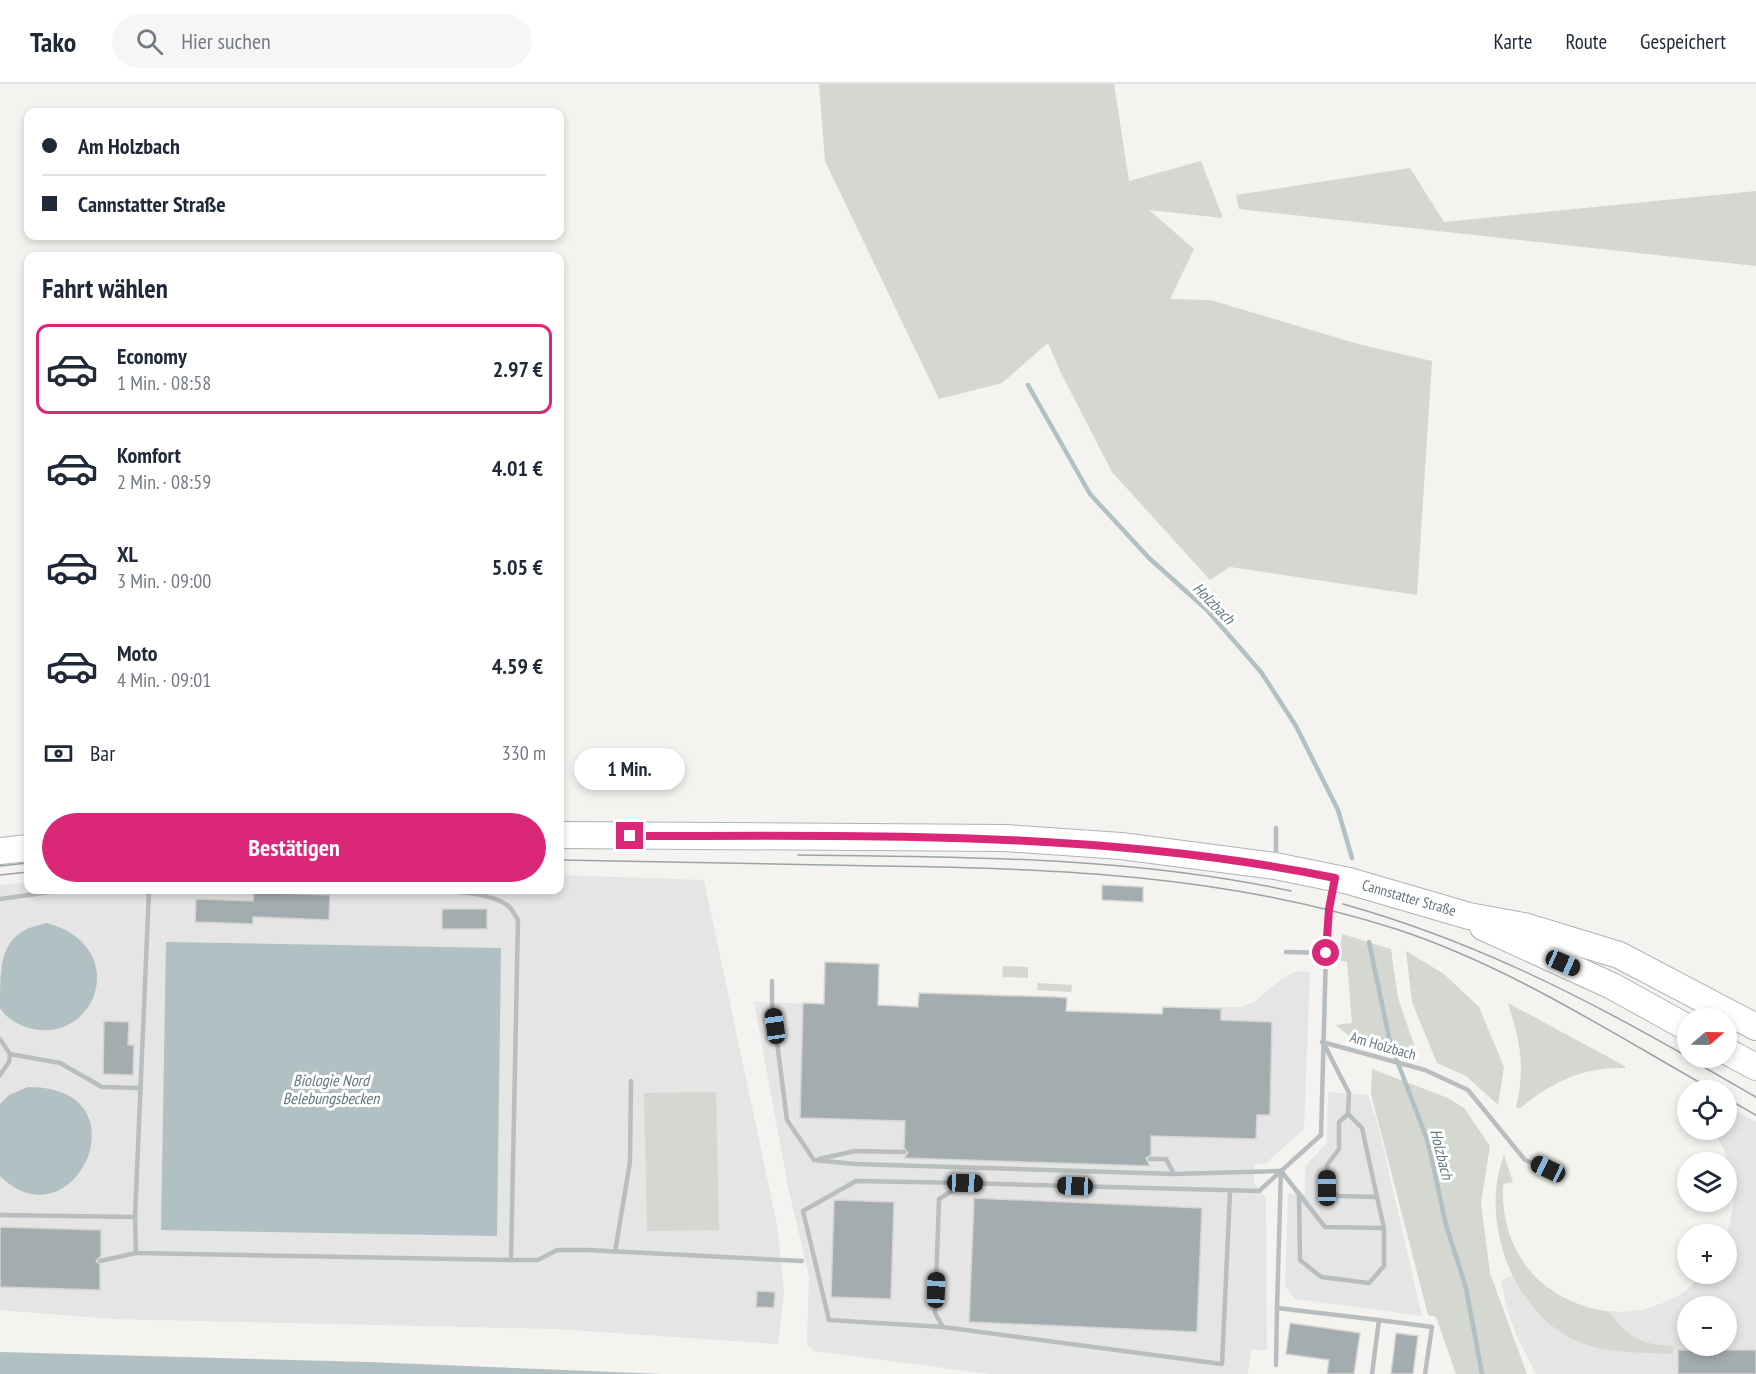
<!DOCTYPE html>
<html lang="de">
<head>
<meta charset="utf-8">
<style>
	body { margin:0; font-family:"PT Sans Narrow",sans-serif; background:#f6f6f7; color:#1f2937; height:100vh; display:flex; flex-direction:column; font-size:22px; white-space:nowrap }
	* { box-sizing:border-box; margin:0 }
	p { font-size:20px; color:#747a83 }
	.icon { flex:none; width:33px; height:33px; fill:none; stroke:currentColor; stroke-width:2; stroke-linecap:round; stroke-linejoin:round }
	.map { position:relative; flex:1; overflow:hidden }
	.panel { position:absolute; left:24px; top:168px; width:540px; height:642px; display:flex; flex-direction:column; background:#fff; border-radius:12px; box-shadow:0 3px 9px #0003 }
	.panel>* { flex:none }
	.banner { position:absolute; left:24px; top:24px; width:540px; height:132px; border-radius:12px; box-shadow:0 3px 9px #0003; display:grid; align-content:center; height:132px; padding:0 18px; background:#fff }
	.needle { width:39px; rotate:70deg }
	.tools { position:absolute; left:1677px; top:924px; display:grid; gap:12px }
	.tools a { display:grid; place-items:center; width:60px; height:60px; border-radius:50%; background:#fff; box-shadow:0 3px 9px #0003; font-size:30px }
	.end { position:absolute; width:27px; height:27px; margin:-14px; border:8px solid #db2777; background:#fff; box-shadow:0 0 0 3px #fff }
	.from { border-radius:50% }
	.bubble { position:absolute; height:42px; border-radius:21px; background:#fff; box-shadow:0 3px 9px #0003; font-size:20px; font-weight:700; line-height:42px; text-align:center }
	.car { position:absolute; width:18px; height:36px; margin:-18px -9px; border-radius:8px; box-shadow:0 0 4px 2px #0007; background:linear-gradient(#222 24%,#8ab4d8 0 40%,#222 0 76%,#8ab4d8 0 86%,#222 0) }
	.banner b { display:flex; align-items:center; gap:21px; height:57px; font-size:22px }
	.banner b+b { border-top:2px solid #e0e1e3 }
	.banner i { width:15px; height:15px; background:#1f2937 }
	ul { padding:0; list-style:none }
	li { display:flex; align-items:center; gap:18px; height:90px; margin:0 12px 9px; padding:0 6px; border:3px solid transparent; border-radius:12px }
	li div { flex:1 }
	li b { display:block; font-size:22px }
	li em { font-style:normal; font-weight:700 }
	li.selected { border-color:#db2777 }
	li>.icon { width:54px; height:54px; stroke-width:1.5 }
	h2 { padding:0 18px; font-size:27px; line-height:72px }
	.pay { display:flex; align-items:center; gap:15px; height:66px; padding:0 18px; font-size:22px }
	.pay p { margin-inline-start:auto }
	.action { display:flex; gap:12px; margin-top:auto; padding:12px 18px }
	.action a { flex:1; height:69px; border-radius:36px; background:#db2777; color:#fff; font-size:24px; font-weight:700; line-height:69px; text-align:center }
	header { display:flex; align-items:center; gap:36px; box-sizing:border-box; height:84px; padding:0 30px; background:#fff; border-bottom:2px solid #e0e1e3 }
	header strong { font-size:28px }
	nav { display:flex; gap:33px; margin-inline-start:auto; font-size:21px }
	.search { width:420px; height:54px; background:#f6f6f7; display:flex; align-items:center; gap:15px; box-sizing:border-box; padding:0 21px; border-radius:33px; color:#747a83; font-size:22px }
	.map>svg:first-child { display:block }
</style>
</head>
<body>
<header>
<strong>Tako</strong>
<div class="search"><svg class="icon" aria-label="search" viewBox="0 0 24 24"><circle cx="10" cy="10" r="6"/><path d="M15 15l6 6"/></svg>Hier suchen</div>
<nav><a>Karte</a><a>Route</a><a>Gespeichert</a></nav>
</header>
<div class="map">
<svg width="1756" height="1290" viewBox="0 0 1756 1290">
	<rect width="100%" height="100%" fill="#f4f3f0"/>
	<g fill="#e4e5e4" fill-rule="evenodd">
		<path d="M 560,791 L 704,796 L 777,1141 L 784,1208 L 778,1260 L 556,1245 L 112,1235 L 0,1226 L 0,801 L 28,798 L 28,806 L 560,806 Z"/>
		<path d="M 1297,887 L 1310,888 L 1304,1045 L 1265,1080 L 1254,1080 L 1254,1099 L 1266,1114 L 1267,1266 L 1251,1266 L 1248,1290 L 990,1290 L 814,1267 L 807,1260 L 809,1192 L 788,1103 L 754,918 L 918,923 L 919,909 L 1055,913 L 1055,927 L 1162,930 L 1163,923 L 1241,923 L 1254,918 L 1284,893 Z"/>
		<path d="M 1328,1008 L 1368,1011 L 1378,1041 L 1422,1232 L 1295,1215 L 1285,1202 L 1288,1110 L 1305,1109 L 1305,1082 L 1327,1059 Z"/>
		<path d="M 1727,1022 L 1756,1038 L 1756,1290 L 1536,1290 L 1516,1251 L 1507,1225 L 1501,1196 L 1528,1186 L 1543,1201 L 1566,1216 L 1592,1225 L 1619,1228 L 1642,1226 L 1663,1219 L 1683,1209 L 1704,1190 L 1726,1190 L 1727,1153 L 1734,1116 L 1733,1095 L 1724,1066 L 1713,1046 L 1726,1046 ZM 1688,1222 L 1726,1222 L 1726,1262 L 1688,1262 Z"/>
	</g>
	<g fill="#d4d8d0">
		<path d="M 819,0 L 1114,0 L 1129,97 L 1201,77 L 1223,134 L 1149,126 L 1194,165 L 1170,215 L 1210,216 L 1362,261 L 1432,277 L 1417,511 L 1230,483 L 1210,496 L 1112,388 L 1061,289 L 1048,259 L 1002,299 L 939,315 L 825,77 Z"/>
		<path d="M 1410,84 L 1444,138 L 1756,107 L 1756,182 L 1239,125 L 1236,111 Z"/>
		<path d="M 1342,850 L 1391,865 L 1398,914 L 1418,972 L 1350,953 L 1336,941 L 1352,939 L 1347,878 L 1339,876 Z"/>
		<path d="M 1406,867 L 1444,890 L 1479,923 L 1504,983 L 1498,1021 L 1466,992 L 1437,979 L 1412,918 Z"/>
		<path d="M 1003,882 L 1028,883 L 1028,894 L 1002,893 Z"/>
		<path d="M 1038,899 L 1072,901 L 1071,908 L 1037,906 Z"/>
		<path d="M 1508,919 L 1625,982 L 1625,984 C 1581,983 1552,998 1519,1025 L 1516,1023 C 1526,981 1520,959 1508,919 Z"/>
		<path d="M 1372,985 L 1448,1014 L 1464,1024 L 1490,1062 L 1481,1119 L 1490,1189 L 1527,1290 L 1456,1290 L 1436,1233 L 1428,1231 L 1371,1010 Z"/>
		<path d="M 716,1008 L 719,1146 L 647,1147 L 644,1009 Z"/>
		<path d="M 1504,1071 L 1513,1098 L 1503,1100 C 1500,1170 1542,1218 1610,1228 C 1626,1254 1644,1261 1673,1262 L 1673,1270 C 1642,1268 1606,1270 1577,1257 C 1512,1229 1479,1136 1504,1071 Z"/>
	</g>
	<g fill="#b1c0c2">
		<path d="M 47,839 C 132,862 97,962 29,944 C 18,941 6,934 0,924 C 0,876 0,848 47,839 Z"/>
		<path d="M 166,858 L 501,864 L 497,1152 L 161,1146 Z"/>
		<path d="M 28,1003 C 149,1002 74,1165 0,1092 L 0,1020 L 9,1011 Z"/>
		<path d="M 0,1268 L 369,1278 L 662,1290 L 0,1290 Z"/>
	</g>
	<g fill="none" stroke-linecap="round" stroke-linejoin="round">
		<g stroke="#b1c0c2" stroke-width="4.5">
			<path d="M 1028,301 L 1090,410 L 1149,474 L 1207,526 L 1261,588 L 1296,642 L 1338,726 L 1352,774"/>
			<path d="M 1369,858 L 1390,958 L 1428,1058 L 1446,1141 L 1466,1204 L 1482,1290"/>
		</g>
	</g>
	<g fill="#a3acaf" stroke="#d5d5d3" stroke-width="1.5">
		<path d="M 1102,801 L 1143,803 L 1143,818 L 1102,816 Z"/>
		<path d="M 254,808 L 330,811 L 329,836 L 253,833 L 253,840 L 195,838 L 196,815 L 253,817 Z"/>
		<rect x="442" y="825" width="45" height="20"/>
		<path d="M 825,878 L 879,880 L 878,921 L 918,923 L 919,909 L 1055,913 L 1067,914 L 1066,927 L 1162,930 L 1163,923 L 1221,925 L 1221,936 L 1272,938 L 1270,1031 L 1257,1031 L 1256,1055 L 1151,1052 L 1151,1071 L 1146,1074 L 1150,1082 L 904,1074 L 908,1069 L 904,1064 L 905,1037 L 800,1034 L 803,919 L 824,920 Z"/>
		<path d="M 104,937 L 129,938 L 128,961 L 134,961 L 133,991 L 103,990 Z"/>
		<path d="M 974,1114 L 1202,1124 L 1197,1248 L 969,1238 Z"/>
		<path d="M 834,1116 L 894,1118 L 891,1215 L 831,1213 Z"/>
		<path d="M 0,1143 L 101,1146 L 101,1172 L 96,1177 L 100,1181 L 100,1206 L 0,1203 Z"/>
		<path d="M 757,1207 L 775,1208 L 774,1224 L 756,1223 Z"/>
		<path d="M 1290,1239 L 1360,1249 L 1354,1290 L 1327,1290 L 1329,1276 L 1286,1270 Z"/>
		<path d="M 1396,1249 L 1418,1252 L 1413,1290 L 1391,1290 Z"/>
		<rect x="1678" y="1266" width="78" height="24"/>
	</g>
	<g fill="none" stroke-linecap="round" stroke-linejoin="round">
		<g stroke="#adb4b6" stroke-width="28">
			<g id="secondary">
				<path d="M 560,751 L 1005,754 L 1121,762 L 1275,782 L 1349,797 L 1469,832 L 1524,842 L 1619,871 L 1756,943"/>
				<path d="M 0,767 L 28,764"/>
				<path d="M 1483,843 L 1612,902 L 1688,944"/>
				<path d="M 1726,967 L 1756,983"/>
			</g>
		</g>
		<g stroke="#b8bec0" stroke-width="4.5">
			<path d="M 1276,744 L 1276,773"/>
			<path d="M 375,806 C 407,806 482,803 507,821 C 512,824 515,832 518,836 L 511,1176"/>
			<path d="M 0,815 L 64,806"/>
			<path d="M 1286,868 L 1326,869"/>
			<path d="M 772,897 L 772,919 L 787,1036 L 814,1076 L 855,1080 L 1174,1090 L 1281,1087 L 1277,1224 L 1379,1236 L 1372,1290"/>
			<path d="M 0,955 L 10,970 L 60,979 L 102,1003 L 141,1004"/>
			<path d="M 1322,958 L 1425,986 L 1468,1006 L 1525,1076 L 1562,1091"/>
			<path d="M 1324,960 L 1349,1009 L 1348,1030 L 1339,1038 L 1339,1065 L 1327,1081 L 1327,1104 L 1338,1112 L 1377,1113 L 1362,1044 L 1348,1030"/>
			<path d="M 0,991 L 9,978 L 10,970"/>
			<path d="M 819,1075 L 855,1067 L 904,1068"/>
			<path d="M 1150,1075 L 1166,1075 L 1174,1090"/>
			<path d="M 1281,1087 L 1325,1143 L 1384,1144 L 1384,1182 L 1369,1199 L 1321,1193 L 1300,1176 L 1299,1109"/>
			<path d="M 1230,1108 L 1222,1280 L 943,1243 L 935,1229 L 939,1115 L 965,1099 L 1259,1107 L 1321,1051 L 1326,869 L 1329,825 L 1333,803"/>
			<path d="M 1377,1113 L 1384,1144"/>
			<path d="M 0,1131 L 135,1133 L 136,1169 L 511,1176 L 538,1176 L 557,1166 L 587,1166 L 802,1177"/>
			<path d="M 135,1133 L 149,806"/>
			<path d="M 615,1168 L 630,1078 L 631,997"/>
			<path d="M 100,1177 L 136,1169"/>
			<path d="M 1379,1236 L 1432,1243 L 1425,1290"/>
			<path d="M 943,1243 L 829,1236 L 803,1127 L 856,1097 L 965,1099"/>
			<path d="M 1276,1281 L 1277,1224"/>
		</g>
		<use href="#secondary" stroke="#fff" stroke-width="26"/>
		<g stroke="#9ba3a6" stroke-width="1.5">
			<path d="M 798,771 C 963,773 1129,772 1291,807"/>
			<path d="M 560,776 C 666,778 772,780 879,782 C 1054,784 1228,791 1396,845 C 1509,882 1610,948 1713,1006"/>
			<path d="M 0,782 L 28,779"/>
			<path d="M 0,791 L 28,788"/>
			<path d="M 1343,820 C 1468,855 1576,909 1688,973"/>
			<path d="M 1688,974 L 1756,1013"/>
			<path d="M 1726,1014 L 1756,1031"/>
		</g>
	</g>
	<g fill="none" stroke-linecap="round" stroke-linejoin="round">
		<path stroke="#db2777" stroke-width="8" d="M 630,752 C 866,752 1103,746 1335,794 L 1329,825 L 1326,869"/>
	</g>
	<g text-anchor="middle" stroke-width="6" stroke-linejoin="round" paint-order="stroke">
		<g font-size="15" fill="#65777e" stroke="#fff">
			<text transform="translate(1409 814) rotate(16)" y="5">Cannstatter Straße</text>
			<text transform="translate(1383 962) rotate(16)" y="5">Am Holzbach</text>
		</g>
		<g font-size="16" font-style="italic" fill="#61797c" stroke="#fff">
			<text transform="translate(1214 519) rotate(45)" y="6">Holzbach</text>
			<text x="331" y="1002">Biologie Nord<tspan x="331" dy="18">Belebungsbecken</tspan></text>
			<text transform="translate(1442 1070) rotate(76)" y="6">Holzbach</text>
		</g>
	</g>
</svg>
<div class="tools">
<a><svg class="needle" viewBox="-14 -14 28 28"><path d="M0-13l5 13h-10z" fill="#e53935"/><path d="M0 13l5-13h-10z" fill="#747a83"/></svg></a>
<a><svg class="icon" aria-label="locate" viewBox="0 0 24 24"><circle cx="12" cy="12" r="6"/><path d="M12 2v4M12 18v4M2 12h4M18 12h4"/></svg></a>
<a><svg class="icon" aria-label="layers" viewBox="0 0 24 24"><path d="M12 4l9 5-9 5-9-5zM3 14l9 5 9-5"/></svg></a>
<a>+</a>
<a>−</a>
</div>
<i class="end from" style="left:1326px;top:869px"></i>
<i class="end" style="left:630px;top:752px"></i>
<div class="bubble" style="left:574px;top:664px;width:111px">1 Min.</div>
<i class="car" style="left:1563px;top:879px;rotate:114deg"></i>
<i class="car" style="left:775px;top:942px;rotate:352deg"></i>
<i class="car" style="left:1548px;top:1085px;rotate:295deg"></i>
<i class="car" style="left:965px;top:1099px;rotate:92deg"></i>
<i class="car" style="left:1075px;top:1102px;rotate:272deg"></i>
<i class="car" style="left:1327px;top:1104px;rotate:0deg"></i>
<i class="car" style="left:936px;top:1206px;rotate:2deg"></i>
<div class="banner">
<b><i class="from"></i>Am Holzbach</b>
<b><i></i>Cannstatter Straße</b>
</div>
<section class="panel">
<h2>Fahrt wählen</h2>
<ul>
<li class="selected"><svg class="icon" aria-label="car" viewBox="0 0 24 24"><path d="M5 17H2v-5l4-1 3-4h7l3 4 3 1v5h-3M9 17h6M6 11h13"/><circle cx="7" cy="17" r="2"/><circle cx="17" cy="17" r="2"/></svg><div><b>Economy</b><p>1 Min. · 08:58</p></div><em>2.97 €</em></li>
<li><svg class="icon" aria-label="car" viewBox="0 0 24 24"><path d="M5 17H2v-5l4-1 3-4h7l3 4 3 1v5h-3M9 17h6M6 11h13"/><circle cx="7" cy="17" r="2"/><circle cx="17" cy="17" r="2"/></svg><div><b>Komfort</b><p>2 Min. · 08:59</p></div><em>4.01 €</em></li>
<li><svg class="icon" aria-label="car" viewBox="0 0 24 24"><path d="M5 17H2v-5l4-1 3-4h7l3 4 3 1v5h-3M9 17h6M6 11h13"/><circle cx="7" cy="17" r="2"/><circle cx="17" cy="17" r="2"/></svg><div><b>XL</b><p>3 Min. · 09:00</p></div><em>5.05 €</em></li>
<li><svg class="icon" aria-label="car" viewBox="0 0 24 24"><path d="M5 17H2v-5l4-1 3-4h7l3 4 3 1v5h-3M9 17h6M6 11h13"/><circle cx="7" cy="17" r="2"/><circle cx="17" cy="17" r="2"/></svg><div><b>Moto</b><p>4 Min. · 09:01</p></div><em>4.59 €</em></li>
</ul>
<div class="pay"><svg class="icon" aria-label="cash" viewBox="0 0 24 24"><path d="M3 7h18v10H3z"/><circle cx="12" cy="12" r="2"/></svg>Bar<p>330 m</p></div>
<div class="action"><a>Bestätigen</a></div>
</section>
</div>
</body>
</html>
